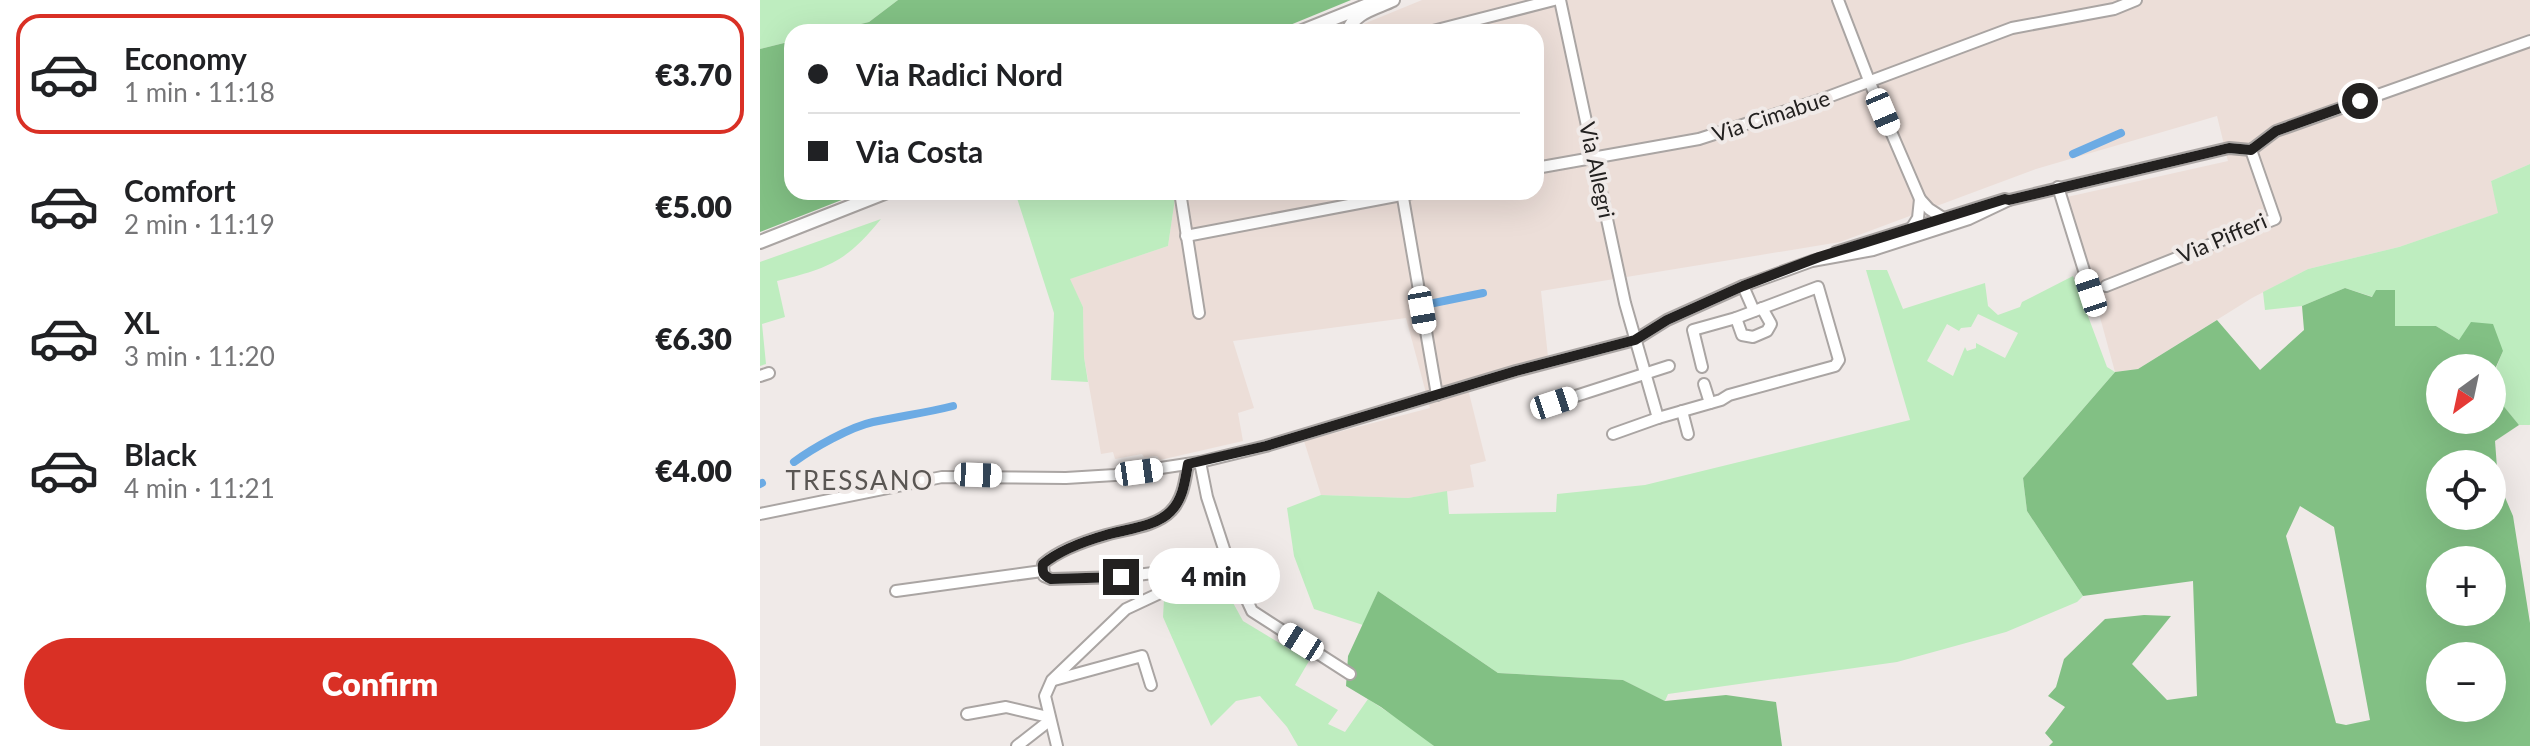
<!DOCTYPE html>
<html lang="en">
<head>
<meta charset="utf-8">
<style>
	body { margin:0; font-family:Lato,sans-serif; background:#f2f2f2; color:#202124; height:100vh; display:flex; flex-direction:column; font-size:30px; white-space:nowrap }
	* { box-sizing:border-box; margin:0 }
	p { font-size:26px; color:#757577 }
	.icon { flex:none; width:44px; height:44px; fill:none; stroke:currentColor; stroke-width:2; stroke-linecap:round; stroke-linejoin:round }
	.map { position:relative; flex:1; overflow:hidden }
	.sheet { display:flex; flex-direction:column; background:#fff; width:760px }
	.sheet>* { flex:none }
	.guide { position:absolute; left:24px; top:24px; width:760px; height:176px; border-radius:24px; box-shadow:0 8px 32px #0002; display:grid; align-content:center; height:176px; padding:0 24px; background:#fff }
	.needle { width:52px; rotate:213deg }
	.buttons { position:absolute; left:1666px; top:354px; display:grid; gap:16px }
	.buttons a { display:grid; place-items:center; width:80px; height:80px; border-radius:50%; background:#fff; box-shadow:0 8px 32px #0002; font-size:40px }
	.end { position:absolute; width:36px; height:36px; margin:-18px; border:10px solid #232120; background:#fff; box-shadow:0 0 0 4px #fff }
	.from { border-radius:50% }
	.bubble { position:absolute; height:56px; border-radius:28px; background:#fff; box-shadow:0 8px 32px #0002; font-size:26px; font-weight:800; line-height:56px; text-align:center }
	.car { position:absolute; width:24px; height:48px; margin:-24px -12px; border-radius:10px; box-shadow:0 0 6px 2px #0007; background:linear-gradient(#fff 24%,#345 0 40%,#fff 0 76%,#345 0 86%,#fff 0) }
	.guide b { display:flex; align-items:center; gap:28px; height:76px; font-size:30px }
	.guide b+b { border-top:2px solid #e0e0e0 }
	.guide i { width:20px; height:20px; background:#202124 }
	ul { padding:14px 0 0; list-style:none }
	li { display:flex; align-items:center; gap:24px; height:120px; margin:0 16px 12px; padding:0 8px; border:4px solid transparent; border-radius:24px }
	li div { flex:1 }
	li b { display:block; font-size:30px }
	li em { font-style:normal; font-weight:800 }
	li.on { border-color:#d93025 }
	li>.icon { width:72px; height:72px; stroke-width:1.5 }
	.action { display:flex; gap:16px; margin-top:auto; padding:16px 24px }
	.action a { flex:1; height:92px; border-radius:48px; background:#d93025; color:#fff; font-size:32px; font-weight:800; line-height:92px; text-align:center }
	main { display:flex; flex:1; min-height:0 }
	.map>svg:first-child { display:block }
</style>
</head>
<body>
<main>
<section class="sheet">
<ul>
<li class="on"><svg class="icon" aria-label="car" viewBox="0 0 24 24"><path d="M5 17H2v-5l4-1 3-4h7l3 4 3 1v5h-3M9 17h6M6 11h13"/><circle cx="7" cy="17" r="2"/><circle cx="17" cy="17" r="2"/></svg><div><b>Economy</b><p>1 min · 11:18</p></div><em>€3.70</em></li>
<li><svg class="icon" aria-label="car" viewBox="0 0 24 24"><path d="M5 17H2v-5l4-1 3-4h7l3 4 3 1v5h-3M9 17h6M6 11h13"/><circle cx="7" cy="17" r="2"/><circle cx="17" cy="17" r="2"/></svg><div><b>Comfort</b><p>2 min · 11:19</p></div><em>€5.00</em></li>
<li><svg class="icon" aria-label="car" viewBox="0 0 24 24"><path d="M5 17H2v-5l4-1 3-4h7l3 4 3 1v5h-3M9 17h6M6 11h13"/><circle cx="7" cy="17" r="2"/><circle cx="17" cy="17" r="2"/></svg><div><b>XL</b><p>3 min · 11:20</p></div><em>€6.30</em></li>
<li><svg class="icon" aria-label="car" viewBox="0 0 24 24"><path d="M5 17H2v-5l4-1 3-4h7l3 4 3 1v5h-3M9 17h6M6 11h13"/><circle cx="7" cy="17" r="2"/><circle cx="17" cy="17" r="2"/></svg><div><b>Black</b><p>4 min · 11:21</p></div><em>€4.00</em></li>
</ul>
<div class="action"><a>Confirm</a></div>
</section>
<div class="map">
<svg width="1770" height="746" viewBox="0 0 1770 746">
	<rect width="100%" height="100%" fill="#f0eae8"/>
	<path fill="#ecded8" d="M 662,0 L 1770,0 L 1770,164 L 1731,181 L 1739,213 L 1639,247 L 1548,269 L 1492,298 L 1378,369 L 1355,372 L 1307,197 L 1468,161 L 1457,116 L 1276,169 L 1080,242 L 781,291 L 788,357 L 706,381 L 726,461 L 710,465 L 714,487 L 648,498 L 561,495 L 544,441 L 670,408 L 646,318 L 473,341 L 494,408 L 478,413 L 483,441 L 400,460 L 397,456 L 384,457 L 382,454 L 355,459 L 353,452 L 341,454 L 324,357 L 323,307 L 309,279 L 408,246 L 416,192 L 776,192 L 776,32 L 584,32 Z"/>
	<g fill="#beedbf" fill-rule="evenodd">
		<path d="M 0,0 L 138,0 L 109,22 L 68,32 L 32,32 L 32,41 L 0,49 Z"/>
		<path d="M 1770,164 L 1770,425 L 1759,425 C 1732,392 1725,393 1743,351 L 1699,340 L 1676,326 L 1635,326 L 1634,290 L 1613,297 L 1585,288 L 1542,306 L 1505,310 L 1503,292 L 1548,269 L 1639,247 L 1738,213 L 1731,181 Z"/>
		<path d="M 255,192 L 416,192 L 408,246 L 310,279 L 323,307 L 324,357 L 328,382 L 291,380 L 294,313 Z"/>
		<path d="M 121,219 C 86,262 69,268 17,281 L 25,317 L 2,324 L 6,364 L 0,366 L 0,262 Z"/>
		<path d="M 1106,270 L 1127,270 L 1143,309 L 1225,283 L 1228,306 L 1238,315 L 1260,307 L 1262,302 L 1313,276 L 1347,367 L 1355,372 L 1263,478 L 1267,511 L 1323,596 L 1317,602 L 1246,632 L 1137,662 L 908,694 L 905,701 L 863,680 L 738,673 L 618,591 L 603,625 L 554,609 L 534,556 L 527,508 L 561,495 L 648,498 L 687,491 L 689,514 L 796,512 L 797,494 L 885,485 L 1150,420 ZM 1218,314 L 1258,333 L 1245,358 L 1216,343 L 1216,348 L 1207,351 L 1205,347 L 1193,376 L 1167,361 L 1187,324 L 1199,331 L 1201,328 L 1211,327 Z"/>
		<path d="M 454,568 L 483,621 L 549,661 L 535,685 L 578,710 L 568,724 L 585,732 L 608,699 L 658,732 L 674,746 L 538,746 L 527,727 L 500,696 L 476,701 L 451,726 L 403,617 L 404,599 L 415,575 L 432,579 Z"/>
	</g>
	<g fill="#82c084" fill-rule="evenodd">
		<path d="M 138,0 L 591,0 L 513,32 L 68,32 L 109,22 Z"/>
		<path d="M 32,41 L 32,192 L 102,192 L 0,232 L 0,49 Z"/>
		<path d="M 1585,288 L 1612,297 L 1616,290 L 1635,290 L 1635,326 L 1676,326 L 1699,340 L 1711,322 L 1733,324 L 1743,351 L 1732,376 L 1732,368 L 1680,368 L 1680,420 L 1732,420 L 1732,392 L 1759,425 L 1735,441 L 1738,481 L 1753,516 L 1770,623 L 1770,746 L 1289,746 L 1293,742 L 1285,733 L 1305,707 L 1288,696 L 1296,687 L 1304,659 L 1345,619 L 1384,615 L 1411,616 L 1372,664 L 1407,700 L 1437,696 L 1433,581 L 1323,596 L 1267,511 L 1263,478 L 1355,372 L 1378,369 L 1457,320 L 1500,370 L 1544,330 L 1542,306 ZM 1680,464 L 1732,464 L 1732,516 L 1680,516 ZM 1540,506 L 1574,527 L 1610,720 L 1586,725 L 1576,723 L 1526,536 ZM 1732,560 L 1732,612 L 1680,612 L 1680,560 ZM 1680,656 L 1732,656 L 1732,708 L 1680,708 Z"/>
		<path d="M 618,591 L 738,673 L 863,680 L 905,701 L 966,695 L 1016,702 L 1022,746 L 674,746 L 621,707 L 586,686 L 588,656 Z"/>
	</g>
	<g fill="none" stroke-linecap="round" stroke-linejoin="round">
		<g stroke="#6cabe4" stroke-width="8">
			<path d="M 1313,154 L 1361,133"/>
			<path d="M 669,304 L 723,293"/>
			<path d="M 34,462 C 53,448 90,427 113,422 C 140,416 166,413 193,406"/>
			<path d="M 0,484 L 2,483"/>
		</g>
		<g stroke="#aaa5a3" stroke-width="14">
			<g id="minor">
				<path d="M 800,0 L 865,303 L 898,418"/>
				<path d="M 1078,0 L 1110,83 L 1160,199 L 1169,209 L 1183,218"/>
				<path d="M 669,32 L 794,0"/>
				<path d="M 776,168 L 939,139 L 1060,100 L 1252,28 L 1354,9 L 1376,0"/>
				<path d="M 1298,187 L 1331,293"/>
				<path d="M 420,192 L 439,313"/>
				<path d="M 642,192 L 677,395"/>
				<path d="M 1151,229 L 1158,218 L 1160,199"/>
				<path d="M 426,236 L 657,192"/>
				<path d="M 1076,252 L 1245,199 L 1249,200 L 1469,148 L 1491,150 L 1516,131 L 1770,41"/>
				<path d="M 983,286 L 994,311"/>
				<path d="M 1346,286 L 1515,219 L 1491,150"/>
				<path d="M 976,318 L 982,335 L 993,337 L 1007,331 L 1011,324 L 1002,308"/>
				<path d="M 0,376 L 9,373"/>
				<path d="M 944,384 L 950,403"/>
				<path d="M 794,403 L 909,366"/>
				<path d="M 922,411 L 928,434"/>
				<path d="M 853,434 L 898,418 L 961,400 L 969,395 L 1075,366 L 1079,360 L 1058,287 L 976,318 L 933,330 L 942,367"/>
				<path d="M 440,462 L 447,497 L 466,555 L 492,611 L 590,674"/>
				<path d="M 0,514 L 182,477 L 306,478 L 355,475 L 440,462 L 506,446 L 756,371 L 875,340 L 907,320 L 983,286 L 1052,261 L 1113,250 L 1209,219 L 1249,200"/>
				<path d="M 136,591 L 282,571"/>
				<path d="M 294,680 L 382,656 L 391,685"/>
				<path d="M 207,714 L 246,707 L 288,717"/>
				<path d="M 257,746 L 289,721"/>
				<path d="M 297,746 L 285,696 L 292,680 L 366,609 L 398,594 L 403,585 L 401,578 L 393,573 L 361,577 L 291,579 L 284,576 L 283,564 C 299,550 325,541 346,535 C 366,529 396,527 411,511 C 423,499 425,481 428,464"/>
			</g>
		</g>
		<g stroke="#aaa5a3" stroke-width="16">
			<g id="major">
				<path d="M 540,32 L 620,0"/>
				<path d="M 588,32 C 593,12 617,8 633,0"/>
				<path d="M 0,242 L 127,192"/>
			</g>
		</g>
		<use href="#minor" stroke="#fff" stroke-width="10"/>
		<use href="#major" stroke="#fff" stroke-width="12"/>
	</g>
	<g fill="none" stroke-linecap="round" stroke-linejoin="round">
		<path stroke="#232120" stroke-width="10" d="M 361,577 L 291,579 C 283,575 282,573 283,564 C 300,550 325,541 346,535 C 366,529 396,527 411,511 C 423,499 425,481 428,464 L 506,446 L 756,371 L 875,340 L 907,320 L 983,286 L 1059,257 L 1245,199 L 1249,200 L 1469,148 L 1491,150 L 1516,131 L 1600,101"/>
	</g>
	<g text-anchor="middle" stroke-width="8" stroke-linejoin="round" paint-order="stroke">
		<g font-size="22" fill="#232120" stroke="#f0eae8">
			<text transform="translate(1011 116) rotate(-18)" y="8">Via Cimabue</text>
			<text transform="translate(837 170) rotate(78)" y="8">Via Allegri</text>
			<text transform="translate(1462 238) rotate(-23)" y="8">Via Pifferi</text>
		</g>
		<g font-size="26" letter-spacing="2" fill="#5a5653" stroke="#f0eae8">
			<text x="100" y="490">TRESSANO</text>
		</g>
	</g>
</svg>
<div class="buttons">
<a><svg class="needle" viewBox="-14 -14 28 28"><path d="M0-13l5 13h-10z" fill="#e53935"/><path d="M0 13l5-13h-10z" fill="#757577"/></svg></a>
<a><svg class="icon" aria-label="locate" viewBox="0 0 24 24"><circle cx="12" cy="12" r="6"/><path d="M12 2v4M12 18v4M2 12h4M18 12h4"/></svg></a>
<a>+</a>
<a>−</a>
</div>
<i class="end from" style="left:1600px;top:101px"></i>
<i class="end" style="left:361px;top:577px"></i>
<div class="bubble" style="left:388px;top:548px;width:132px">4 min</div>
<i class="car" style="left:1123px;top:112px;rotate:157deg"></i>
<i class="car" style="left:1331px;top:293px;rotate:342deg"></i>
<i class="car" style="left:662px;top:310px;rotate:170deg"></i>
<i class="car" style="left:794px;top:403px;rotate:72deg"></i>
<i class="car" style="left:379px;top:472px;rotate:82deg"></i>
<i class="car" style="left:218px;top:475px;rotate:92deg"></i>
<i class="car" style="left:541px;top:642px;rotate:302deg"></i>
<div class="guide">
<b><i class="from"></i>Via Radici Nord</b>
<b><i></i>Via Costa</b>
</div>
</div>
</main>
</body>
</html>
